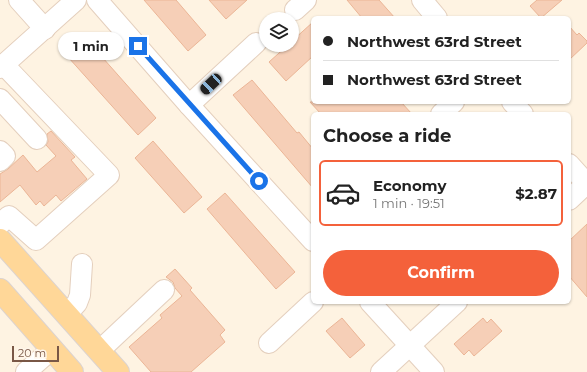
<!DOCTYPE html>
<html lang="en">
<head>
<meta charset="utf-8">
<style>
	body { margin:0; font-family:Montserrat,sans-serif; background:#f2f2f2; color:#222; height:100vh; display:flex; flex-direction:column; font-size:15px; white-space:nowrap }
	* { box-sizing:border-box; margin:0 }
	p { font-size:13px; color:#767676 }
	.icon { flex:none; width:22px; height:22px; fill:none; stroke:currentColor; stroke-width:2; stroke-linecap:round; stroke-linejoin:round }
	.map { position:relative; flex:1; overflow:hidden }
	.panel { position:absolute; left:311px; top:112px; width:260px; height:192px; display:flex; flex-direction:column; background:#fff; border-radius:6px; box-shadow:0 1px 3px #0004 }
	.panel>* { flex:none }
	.banner { position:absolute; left:311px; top:16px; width:260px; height:88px; border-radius:6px; box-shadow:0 1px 3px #0004; display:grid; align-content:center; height:88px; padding:0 12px; background:#fff }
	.tools { position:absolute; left:259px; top:12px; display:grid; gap:8px }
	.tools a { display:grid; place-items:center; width:40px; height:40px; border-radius:50%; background:#fff; box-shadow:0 1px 3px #0004; font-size:20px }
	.scale { position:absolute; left:12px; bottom:10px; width:47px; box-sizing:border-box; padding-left:4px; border:2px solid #795746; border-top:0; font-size:11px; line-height:14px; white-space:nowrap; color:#795746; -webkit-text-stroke:3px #fff6ea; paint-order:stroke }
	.end { position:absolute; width:18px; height:18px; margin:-9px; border:5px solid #1a73e8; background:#fff; box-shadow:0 0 0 2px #fff }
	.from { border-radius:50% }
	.bubble { position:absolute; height:28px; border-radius:14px; background:#fff; box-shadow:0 1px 3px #0004; font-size:13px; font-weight:700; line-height:28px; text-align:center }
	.car { position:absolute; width:12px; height:24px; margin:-12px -6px; border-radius:5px; box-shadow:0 0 3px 1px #0007; background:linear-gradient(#222 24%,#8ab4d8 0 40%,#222 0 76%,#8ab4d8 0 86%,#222 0) }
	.banner b { display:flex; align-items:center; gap:14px; height:38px; font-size:15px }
	.banner b+b { border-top:1px solid #e0e0e0 }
	.banner i { width:10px; height:10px; background:#222 }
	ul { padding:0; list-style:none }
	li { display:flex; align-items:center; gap:12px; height:66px; margin:0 8px 6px; padding:0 4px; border:2px solid transparent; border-radius:6px }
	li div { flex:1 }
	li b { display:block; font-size:15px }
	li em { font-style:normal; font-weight:700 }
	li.active { border-color:#f4613b }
	li>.icon { width:36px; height:36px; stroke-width:1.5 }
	h2 { padding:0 12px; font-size:18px; line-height:48px }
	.primary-button { display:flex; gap:8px; margin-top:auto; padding:8px 12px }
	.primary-button a { flex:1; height:46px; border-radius:24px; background:#f4613b; color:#fff; font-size:16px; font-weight:700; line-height:46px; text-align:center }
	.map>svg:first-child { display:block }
</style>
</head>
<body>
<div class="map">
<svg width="587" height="372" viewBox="0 0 587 372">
	<rect width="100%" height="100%" fill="#fef3e2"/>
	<g fill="#f6cfb7" stroke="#ebb596">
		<path d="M 144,0 L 176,0 L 206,35 L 188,51 Z"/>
		<path d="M 209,0 L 247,0 L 226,19 Z"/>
		<path d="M 347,0 L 379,0 L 395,18 L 362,18 Z"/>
		<path d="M 537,0 L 562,0 L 541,18 L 530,6 Z"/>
		<path d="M 313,22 L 313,56 L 286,81 L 269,62 L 288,45 L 292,45 L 292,41 Z"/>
		<path d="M 569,26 L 577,35 L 579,33 L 587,41 L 587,43 L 569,60 Z"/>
		<path d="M 87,40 L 156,118 L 138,135 L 68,57 Z"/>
		<path d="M 252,80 L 297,133 L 299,132 L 313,149 L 313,188 L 233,95 Z"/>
		<path d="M 310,102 L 401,102 L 412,114 L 321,114 Z"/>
		<path d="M 51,131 L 75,157 L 71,160 L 87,179 L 61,201 L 56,195 L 44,206 L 40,201 L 36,205 L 20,185 L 0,202 L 0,174 L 8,169 L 23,155 L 37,172 L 56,156 L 46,145 L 48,142 L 47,134 Z"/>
		<path d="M 153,141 L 202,197 L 184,213 L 135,158 Z"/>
		<path d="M 225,193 L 295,272 L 276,289 L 207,209 Z"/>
		<path d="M 587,224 L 587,297 L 569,276 L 569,241 Z"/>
		<path d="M 175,269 L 192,288 L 190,290 L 225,330 L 220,335 L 225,342 L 191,372 L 151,372 L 129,347 L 162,318 L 160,315 L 182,296 L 175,288 L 173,282 L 166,277 Z"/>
		<path d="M 342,318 L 365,345 L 350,358 L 326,331 Z"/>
		<path d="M 483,318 L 487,323 L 491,319 L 502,331 L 474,356 L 469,350 L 464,355 L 454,344 Z"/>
	</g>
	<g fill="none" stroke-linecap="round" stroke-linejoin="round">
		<g stroke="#e4cfbd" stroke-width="22">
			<g id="minor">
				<path d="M 19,0 L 45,29"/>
				<path d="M 97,0 L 189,105 L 313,241"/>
				<path d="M 422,0 L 437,18"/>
				<path d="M 295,10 L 306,0"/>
				<path d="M 0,68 L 76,0"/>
				<path d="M 0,99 L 37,139"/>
				<path d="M 512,102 L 523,114"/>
				<path d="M 189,105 L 256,43"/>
				<path d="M 441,114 L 454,102"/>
				<path d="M 0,151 L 5,156 L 0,161"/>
				<path d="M 569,164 L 587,184"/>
				<path d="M 569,200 L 587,183"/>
				<path d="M 0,224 L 9,216 L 36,240 L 109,175 L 4,65"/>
				<path d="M 370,302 L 434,372"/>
				<path d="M 67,314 L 77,303 L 80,295 L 82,264"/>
				<path d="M 269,343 L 313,302"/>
				<path d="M 99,351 L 164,290"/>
				<path d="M 26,372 L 52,349"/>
				<path d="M 381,372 L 457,302"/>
			</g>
		</g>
		<g stroke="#dcd3cf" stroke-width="24">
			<g id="major">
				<path d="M 0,240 L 118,372"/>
				<path d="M 0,290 L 72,372"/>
			</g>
		</g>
		<use href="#minor" stroke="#fff" stroke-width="20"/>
		<use href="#major" stroke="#ffd798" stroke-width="22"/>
	</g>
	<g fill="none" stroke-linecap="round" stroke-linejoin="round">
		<path stroke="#1a73e8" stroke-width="5" d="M 138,46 L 259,181"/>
	</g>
</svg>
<div class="tools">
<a><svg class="icon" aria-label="layers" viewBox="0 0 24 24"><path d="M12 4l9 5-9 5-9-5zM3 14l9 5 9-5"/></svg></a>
</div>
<div class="scale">20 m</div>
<i class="end from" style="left:259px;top:181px"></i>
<i class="end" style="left:138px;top:46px"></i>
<div class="bubble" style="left:58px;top:32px;width:66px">1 min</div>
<i class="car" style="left:211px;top:84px;rotate:227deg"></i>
<div class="banner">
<b><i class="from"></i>Northwest 63rd Street</b>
<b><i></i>Northwest 63rd Street</b>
</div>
<section class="panel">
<h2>Choose a ride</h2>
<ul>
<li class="active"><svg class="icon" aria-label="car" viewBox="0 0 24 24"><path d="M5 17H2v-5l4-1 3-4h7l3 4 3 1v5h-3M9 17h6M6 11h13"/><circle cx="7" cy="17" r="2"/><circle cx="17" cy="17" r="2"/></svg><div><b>Economy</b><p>1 min · 19:51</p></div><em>$2.87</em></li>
</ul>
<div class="primary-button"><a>Confirm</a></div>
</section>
</div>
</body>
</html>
